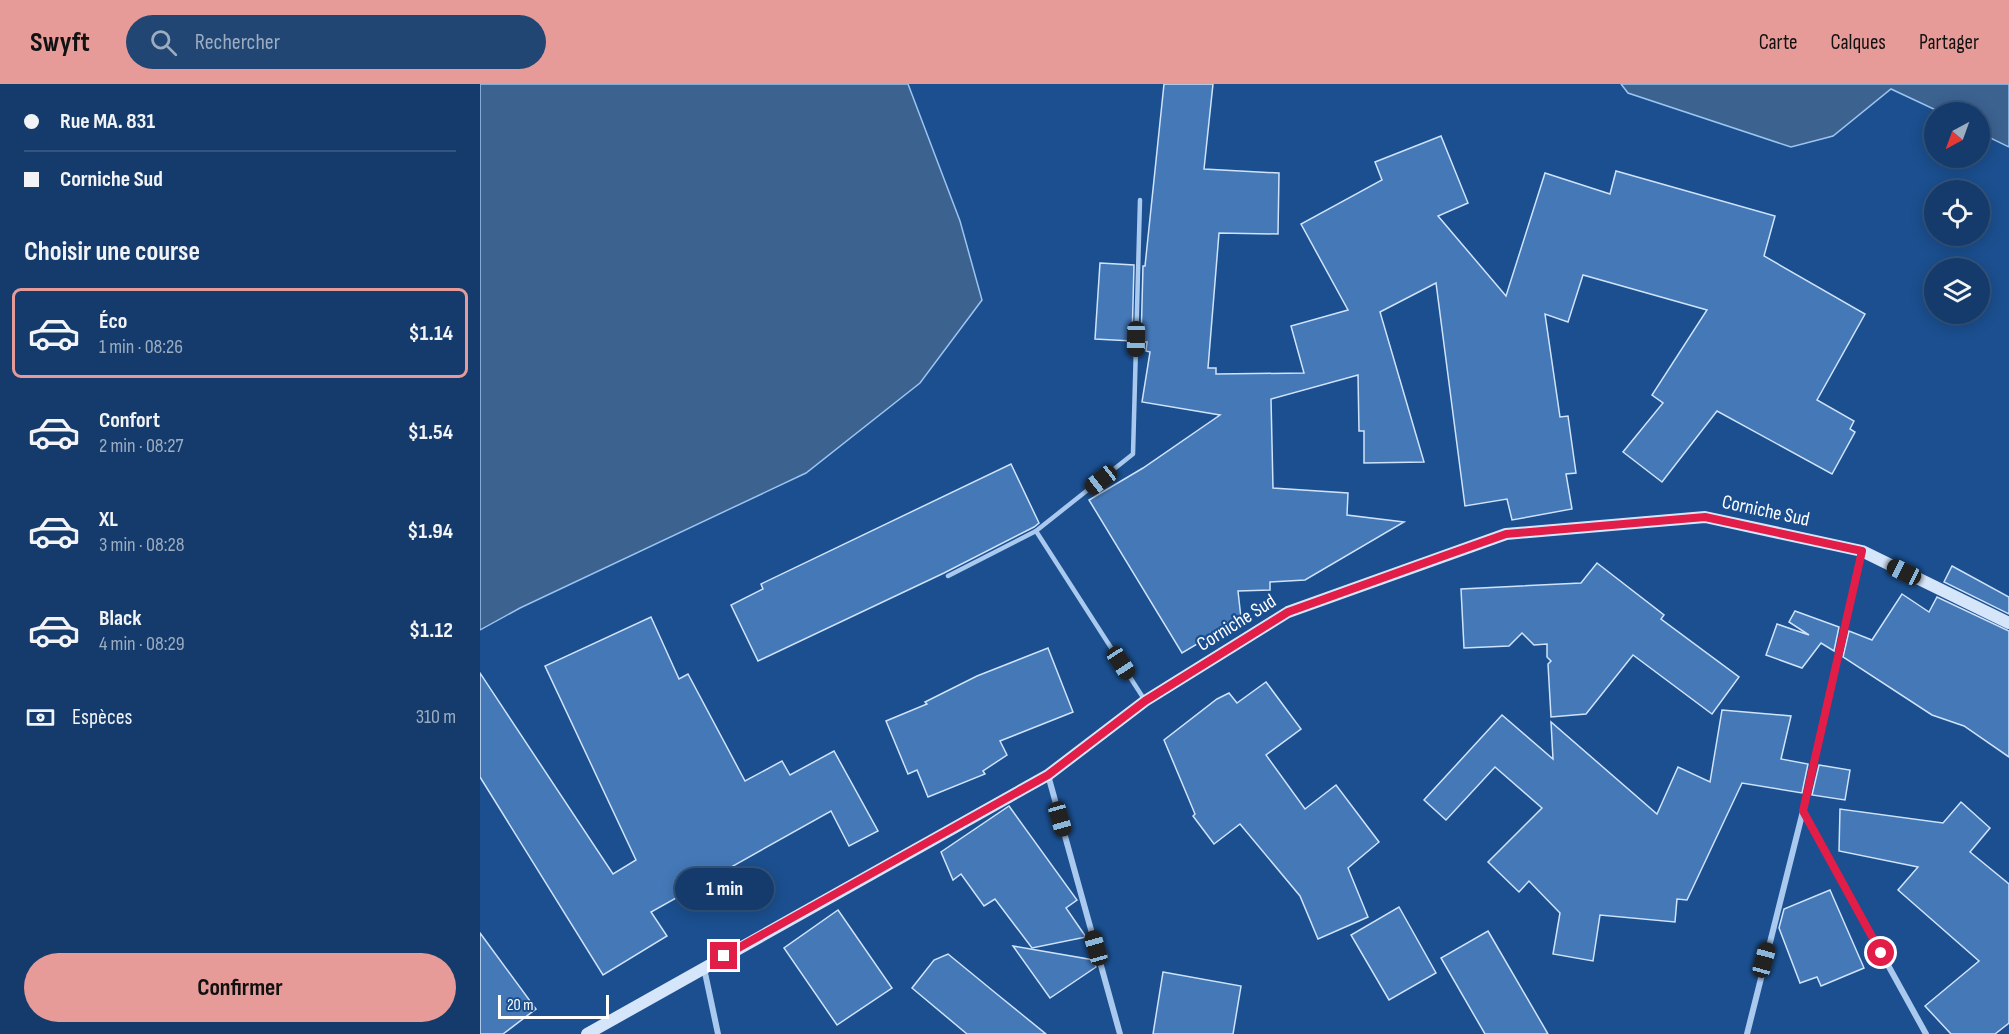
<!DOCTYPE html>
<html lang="fr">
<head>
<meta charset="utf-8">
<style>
	body { margin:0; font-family:"Sofia Sans Condensed",sans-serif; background:#214673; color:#f1f3f6; height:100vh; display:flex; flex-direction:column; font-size:22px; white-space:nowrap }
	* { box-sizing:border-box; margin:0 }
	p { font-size:20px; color:#9dadc1 }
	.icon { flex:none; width:33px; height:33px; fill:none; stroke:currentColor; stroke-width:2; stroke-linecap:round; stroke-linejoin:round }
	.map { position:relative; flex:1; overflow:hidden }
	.drawer { display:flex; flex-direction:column; background:#143b6b; width:480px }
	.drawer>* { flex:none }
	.banner { display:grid; align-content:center; height:132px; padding:0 24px; background:#143b6b }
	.needle { width:39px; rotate:221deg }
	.controls { position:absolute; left:1444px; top:18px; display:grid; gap:12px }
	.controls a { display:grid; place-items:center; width:66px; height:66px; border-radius:50%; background:#143b6b; box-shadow:0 3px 15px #0003,0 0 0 2px #33557e; font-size:30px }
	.scale { position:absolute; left:18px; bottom:15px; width:111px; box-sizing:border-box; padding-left:6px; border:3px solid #fff; border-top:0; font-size:16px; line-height:21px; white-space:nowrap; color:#fff; -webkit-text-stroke:4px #1b4f8f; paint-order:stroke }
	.end { position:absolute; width:27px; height:27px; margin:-14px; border:8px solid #e11d48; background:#fff; box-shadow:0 0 0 3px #fff }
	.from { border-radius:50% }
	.bubble { position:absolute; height:42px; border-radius:21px; background:#143b6b; box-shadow:0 3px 15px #0003,0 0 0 2px #33557e; font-size:20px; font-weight:700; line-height:42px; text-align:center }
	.car { position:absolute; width:18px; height:36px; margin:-18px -9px; border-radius:8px; box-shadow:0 0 4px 2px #0007; background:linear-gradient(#222 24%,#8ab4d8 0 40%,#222 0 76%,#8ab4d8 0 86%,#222 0) }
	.banner b { display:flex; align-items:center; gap:21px; height:57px; font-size:22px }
	.banner b+b { border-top:2px solid #33557e }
	.banner i { width:15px; height:15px; background:#f1f3f6 }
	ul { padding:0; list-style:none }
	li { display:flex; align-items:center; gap:18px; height:90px; margin:0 12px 9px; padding:0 12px; border:3px solid transparent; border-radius:9px }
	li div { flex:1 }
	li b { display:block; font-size:22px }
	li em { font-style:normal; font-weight:700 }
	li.current { border-color:#e69b98 }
	li>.icon { width:54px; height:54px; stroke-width:1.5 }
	h2 { padding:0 24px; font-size:27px; line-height:72px }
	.pay { display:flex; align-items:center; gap:15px; height:66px; padding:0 24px; font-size:22px }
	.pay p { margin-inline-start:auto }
	.action { display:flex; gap:12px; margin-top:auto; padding:12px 24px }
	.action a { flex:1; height:69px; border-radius:36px; background:#e69b98; color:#111; font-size:24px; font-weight:700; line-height:69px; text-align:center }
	header { display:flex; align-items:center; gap:36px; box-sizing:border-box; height:84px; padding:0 30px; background:#e69b98; color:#111 }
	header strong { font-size:28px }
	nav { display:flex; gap:33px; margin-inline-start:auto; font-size:21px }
	.search { width:420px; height:54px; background:#214673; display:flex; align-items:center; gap:15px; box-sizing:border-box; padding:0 21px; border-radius:33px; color:#9dadc1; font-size:22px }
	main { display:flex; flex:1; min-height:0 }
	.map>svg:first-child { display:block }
</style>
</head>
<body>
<header>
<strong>Swyft</strong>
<div class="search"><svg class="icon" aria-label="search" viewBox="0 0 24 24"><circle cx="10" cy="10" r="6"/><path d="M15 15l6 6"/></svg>Rechercher</div>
<nav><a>Carte</a><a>Calques</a><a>Partager</a></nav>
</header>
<main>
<section class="drawer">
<div class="banner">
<b><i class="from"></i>Rue MA. 831</b>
<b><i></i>Corniche Sud</b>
</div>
<h2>Choisir une course</h2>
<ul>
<li class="current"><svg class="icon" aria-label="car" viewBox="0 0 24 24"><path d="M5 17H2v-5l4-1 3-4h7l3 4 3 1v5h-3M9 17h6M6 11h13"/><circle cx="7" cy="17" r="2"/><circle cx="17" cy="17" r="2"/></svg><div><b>Éco</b><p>1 min · 08:26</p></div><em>$1.14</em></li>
<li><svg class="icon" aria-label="car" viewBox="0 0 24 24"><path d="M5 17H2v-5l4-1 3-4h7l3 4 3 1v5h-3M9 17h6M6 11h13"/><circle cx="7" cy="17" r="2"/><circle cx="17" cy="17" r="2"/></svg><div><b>Confort</b><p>2 min · 08:27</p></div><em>$1.54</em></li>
<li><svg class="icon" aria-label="car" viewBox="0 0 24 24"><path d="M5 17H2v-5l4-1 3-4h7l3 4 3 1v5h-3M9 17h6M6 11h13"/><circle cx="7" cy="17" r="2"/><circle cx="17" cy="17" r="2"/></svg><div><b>XL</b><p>3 min · 08:28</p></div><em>$1.94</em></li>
<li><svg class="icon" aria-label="car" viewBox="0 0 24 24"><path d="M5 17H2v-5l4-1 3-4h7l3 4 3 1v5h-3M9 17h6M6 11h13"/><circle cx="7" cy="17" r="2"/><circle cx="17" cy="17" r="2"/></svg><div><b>Black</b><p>4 min · 08:29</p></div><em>$1.12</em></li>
</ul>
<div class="pay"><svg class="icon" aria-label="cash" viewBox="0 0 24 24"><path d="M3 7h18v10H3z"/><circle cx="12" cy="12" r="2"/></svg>Espèces<p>310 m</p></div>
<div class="action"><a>Confirmer</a></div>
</section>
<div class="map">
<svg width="1529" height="950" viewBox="0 0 1529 950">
	<rect width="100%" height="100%" fill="#1b4f8f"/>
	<g fill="#3c6290" stroke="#9cc4f0" stroke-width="1.5">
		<path d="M 0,0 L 428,0 L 480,137 L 502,216 L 440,299 L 326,389 L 40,524 L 0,546 Z"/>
		<path d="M 1141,0 L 1529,0 L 1529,63 L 1500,49 L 1500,28 L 1460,28 L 1411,5 L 1353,52 L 1311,63 L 1148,9 Z"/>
	</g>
	<g fill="#4478b7" stroke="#cfe3fa" stroke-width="1.5">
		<path d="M 684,0 L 733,0 L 724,85 L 799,89 L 798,150 L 739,149 L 728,284 L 736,284 L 736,290 L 824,289 L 811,242 L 868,226 L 821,140 L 902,96 L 895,78 L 961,52 L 988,119 L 958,132 L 1026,212 L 1065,89 L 1130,110 L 1136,87 L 1295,132 L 1284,172 L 1385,230 L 1337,316 L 1374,337 L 1370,345 L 1375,348 L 1352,390 L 1237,327 L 1182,398 L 1143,368 L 1183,319 L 1172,311 L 1227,226 L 1103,191 L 1088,238 L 1065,230 L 1080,333 L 1088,332 L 1096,389 L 1086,390 L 1092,425 L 1032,436 L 1027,415 L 985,422 L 956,199 L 900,228 L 944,378 L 884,379 L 884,347 L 879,347 L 878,291 L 791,315 L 793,404 L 868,409 L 867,431 L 924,438 L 825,496 L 790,498 L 790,506 L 758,507 L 761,534 L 702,569 L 609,416 L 663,384 L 740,331 L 662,318 L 670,268 L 666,267 L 667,258 L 661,258 L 663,182 L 665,182 Z"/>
		<path d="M 620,179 L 654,181 L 652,257 L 615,255 Z"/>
		<path d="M 531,380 L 559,439 L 554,443 L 464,489 L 278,577 L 251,521 L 283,505 L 281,500 Z"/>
		<path d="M 1117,479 L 1184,531 L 1181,535 L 1259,593 L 1232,630 L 1153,571 L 1106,630 L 1071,633 L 1068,580 L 1071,577 L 1067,573 L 1067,560 L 1054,561 L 1042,549 L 1029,562 L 984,564 L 981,505 L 1101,499 Z"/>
		<path d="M 1472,482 L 1529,513 L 1529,530 L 1464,498 Z"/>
		<path d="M 1422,510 L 1449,528 L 1457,513 L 1529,547 L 1529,673 L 1484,642 L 1452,631 L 1363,573 L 1369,547 L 1392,556 Z"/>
		<path d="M 1315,527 L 1359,543 L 1354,567 L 1341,559 L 1322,584 L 1286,571 L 1297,540 L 1329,551 L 1309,538 Z"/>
		<path d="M 171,533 L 199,595 L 208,590 L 265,697 L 302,677 L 310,691 L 354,667 L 398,747 L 369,762 L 351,727 L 171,828 L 187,852 L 123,891 L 0,693 L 0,589 L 133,790 L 156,776 L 65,582 Z"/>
		<path d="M 568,564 L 593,628 L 520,657 L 527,671 L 503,687 L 505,690 L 448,713 L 437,686 L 428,690 L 406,637 L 447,620 L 445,618 L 497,592 Z"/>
		<path d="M 786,598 L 821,645 L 786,671 L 825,725 L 856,701 L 899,758 L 868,784 L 888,833 L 838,855 L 820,812 L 760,740 L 734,760 L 713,732 L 715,730 L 684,656 L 737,615 L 749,609 L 757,619 Z"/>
		<path d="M 1242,626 L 1311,632 L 1301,675 L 1328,680 L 1322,709 L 1262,699 L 1207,816 L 1197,815 L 1195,838 L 1120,831 L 1113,877 L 1073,870 L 1080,829 L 1049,797 L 1039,808 L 1008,778 L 1062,724 L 1015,683 L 966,736 L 944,716 L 1022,631 L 1073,675 L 1071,638 L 1177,730 L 1198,683 L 1230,698 Z"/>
		<path d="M 1339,681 L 1370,686 L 1365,716 L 1332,711 Z"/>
		<path d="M 1481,718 L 1510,744 L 1490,768 L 1529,800 L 1529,939 L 1515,950 L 1471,950 L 1445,922 L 1499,877 L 1418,806 L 1438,783 L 1359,767 L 1360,725 L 1463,739 Z"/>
		<path d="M 529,722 L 597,816 L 586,824 L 606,853 L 552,864 L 515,815 L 504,822 L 481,790 L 473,796 L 461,768 Z"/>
		<path d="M 1350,806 L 1384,884 L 1341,902 L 1337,893 L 1320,899 L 1299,844 L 1304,825 Z"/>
		<path d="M 919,823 L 956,889 L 909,916 L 871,851 Z"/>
		<path d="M 358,826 L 412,904 L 357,941 L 304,864 Z"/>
		<path d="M 1008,847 L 1068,950 L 1005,950 L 961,874 Z"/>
		<path d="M 0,849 L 56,925 L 23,950 L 0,950 Z"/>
		<path d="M 533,862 L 614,876 L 616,883 L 570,914 Z"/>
		<path d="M 468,870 L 518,911 L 566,950 L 487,950 L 432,904 L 454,876 Z"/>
		<path d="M 683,888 L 761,902 L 753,950 L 673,950 Z"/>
	</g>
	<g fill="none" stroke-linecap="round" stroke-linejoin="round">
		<g stroke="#a9c9ee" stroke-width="4.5">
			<path d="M 556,447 L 664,615"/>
			<path d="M 468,492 L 556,447 L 653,370 L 660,116"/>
		</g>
		<g stroke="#a9c9ee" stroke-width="6">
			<path d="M 568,691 L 640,950"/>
			<path d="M 1323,727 L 1446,950"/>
			<path d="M 224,884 L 238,950"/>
			<path d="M 1267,950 L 1323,727 L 1382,467"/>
		</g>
		<path stroke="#d6e6fa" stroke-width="12" d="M 107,950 L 568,691 L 665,617 L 808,528 L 1026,450 L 1225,433 L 1382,467 L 1529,539"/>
	</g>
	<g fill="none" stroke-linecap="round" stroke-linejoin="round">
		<path stroke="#e11d48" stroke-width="8" d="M 244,872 L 568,691 L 665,617 L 808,528 L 961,473 L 1026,450 L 1225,433 L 1382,467 L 1323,727 L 1401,869"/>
	</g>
	<g text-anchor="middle" stroke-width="4.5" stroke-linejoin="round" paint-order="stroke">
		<g font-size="20" fill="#fff" stroke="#1b4f8f">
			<text transform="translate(1286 426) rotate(12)" y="7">Corniche Sud</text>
			<text transform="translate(756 538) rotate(-32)" y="7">Corniche Sud</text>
		</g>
	</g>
</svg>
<div class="controls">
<a><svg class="needle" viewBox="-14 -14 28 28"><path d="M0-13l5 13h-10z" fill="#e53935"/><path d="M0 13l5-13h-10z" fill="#9dadc1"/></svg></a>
<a><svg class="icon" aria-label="locate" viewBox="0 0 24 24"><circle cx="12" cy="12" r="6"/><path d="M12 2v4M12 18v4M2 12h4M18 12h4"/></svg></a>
<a><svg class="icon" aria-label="layers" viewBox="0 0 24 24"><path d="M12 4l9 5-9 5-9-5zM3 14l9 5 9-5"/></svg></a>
</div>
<div class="scale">20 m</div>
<i class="end from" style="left:1401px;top:869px"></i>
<i class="end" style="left:244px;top:872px"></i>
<div class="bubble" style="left:195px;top:784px;width:99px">1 min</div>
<i class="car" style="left:656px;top:255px;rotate:181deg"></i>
<i class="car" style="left:621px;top:396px;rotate:232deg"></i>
<i class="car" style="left:1424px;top:488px;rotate:296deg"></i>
<i class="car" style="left:641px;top:579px;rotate:147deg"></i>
<i class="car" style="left:580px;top:735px;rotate:164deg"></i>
<i class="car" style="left:616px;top:864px;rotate:344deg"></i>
<i class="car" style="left:1284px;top:876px;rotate:15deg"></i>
</div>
</main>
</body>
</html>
